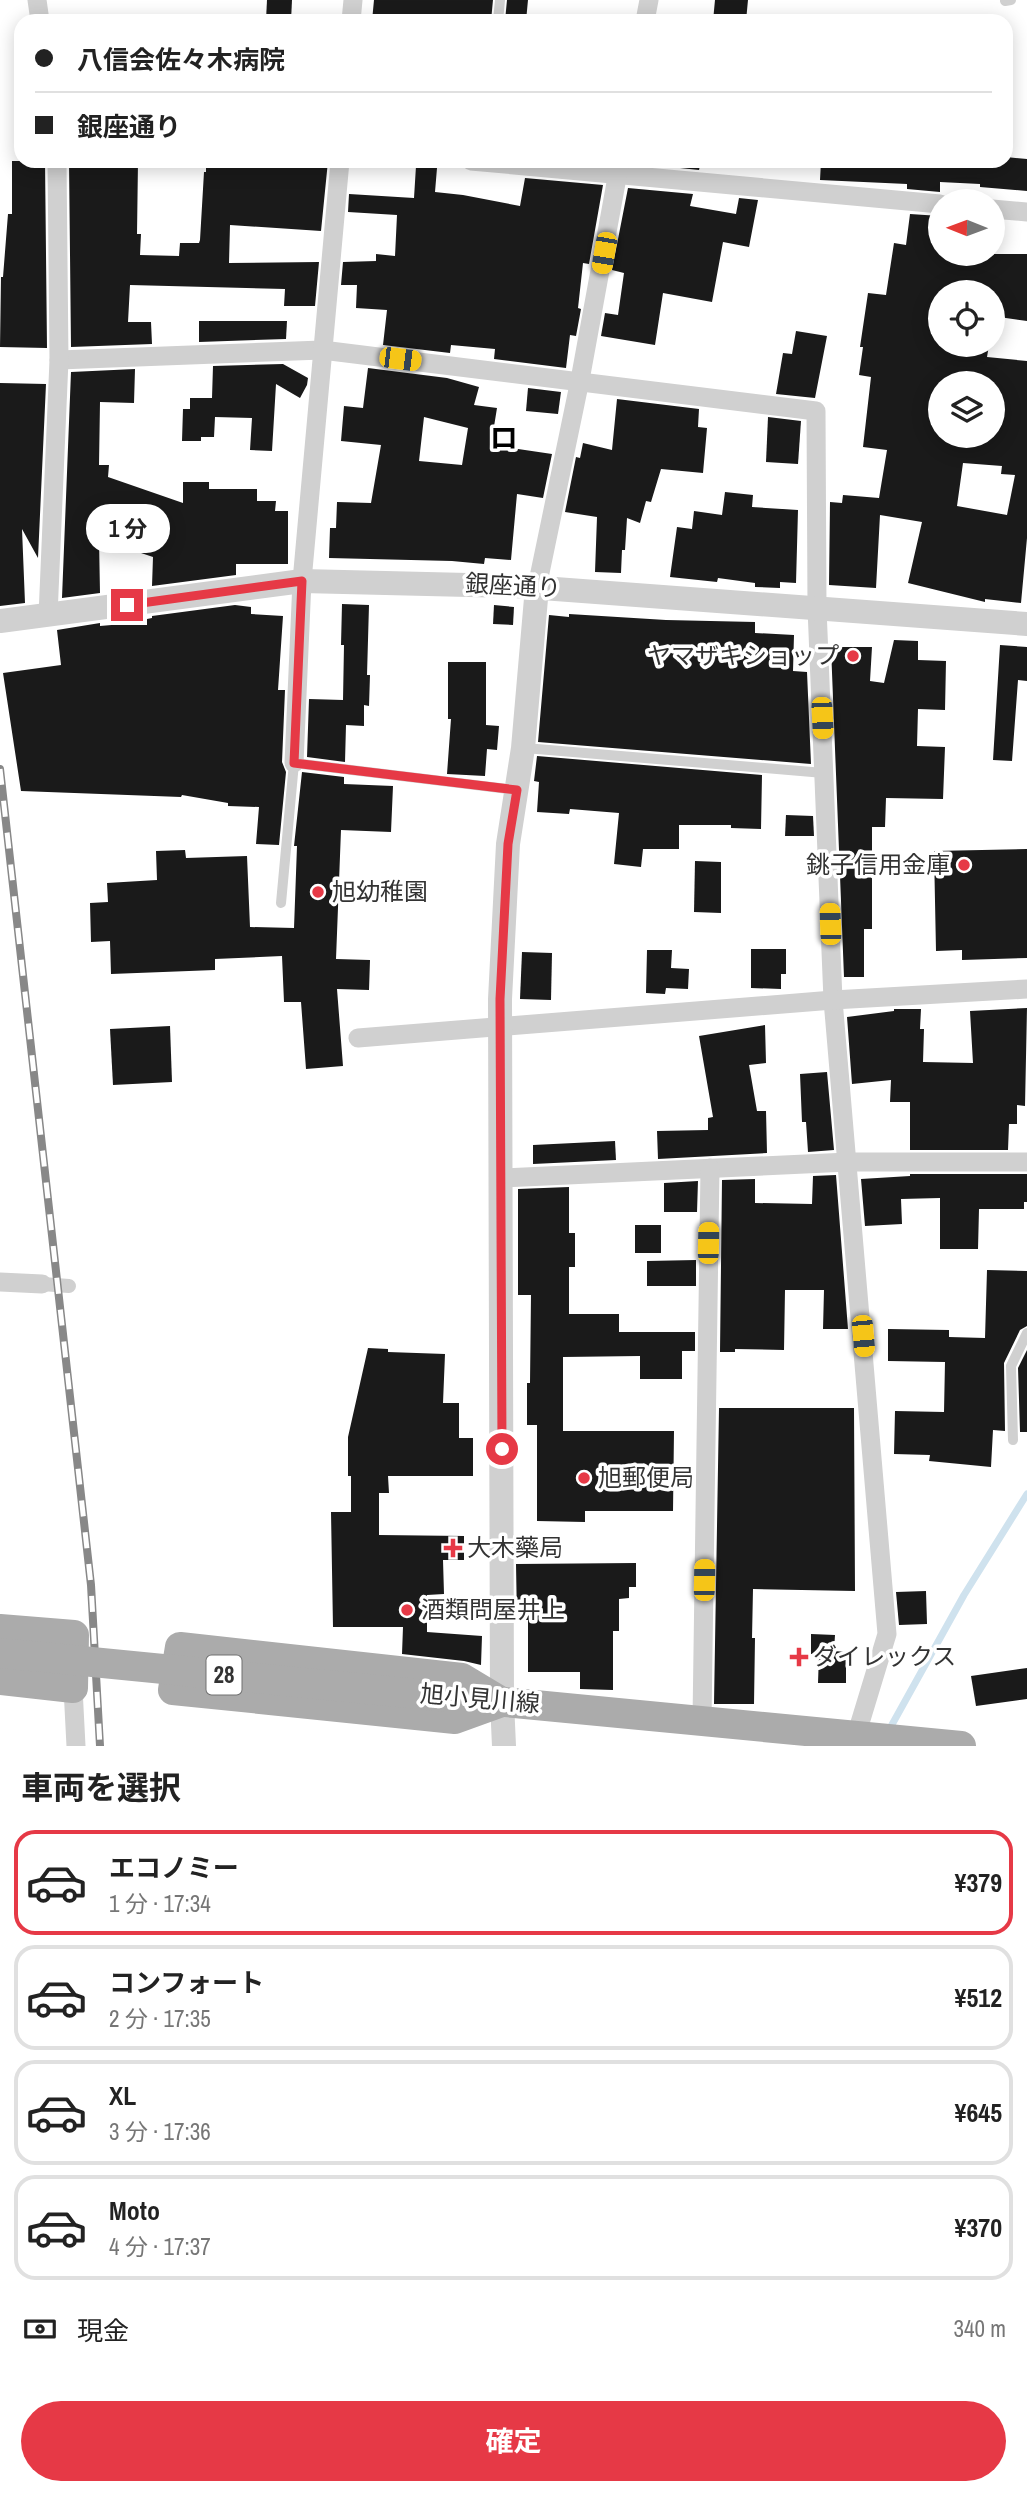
<!DOCTYPE html>
<html lang="ja">
<head>
<meta charset="utf-8">
<style>
	body { margin:0; font-family:"Archivo Narrow","Noto Sans JP",sans-serif; background:#f2f2f2; color:#222; height:100vh; display:flex; flex-direction:column; font-size:26px; white-space:nowrap }
	* { box-sizing:border-box; margin:0 }
	p { font-size:23px; color:#767676 }
	.icon { flex:none; width:38px; height:38px; fill:none; stroke:currentColor; stroke-width:2; stroke-linecap:round; stroke-linejoin:round }
	.map { position:relative; height:1746px; overflow:hidden }
	.details { display:flex; flex-direction:column; background:#fff; flex:1 }
	.details>* { flex:none }
	.banner { position:absolute; left:14px; top:14px; width:999px; height:154px; border-radius:21px; box-shadow:0 4px 18px #0003; display:grid; align-content:center; height:154px; padding:0 21px; background:#fff }
	.needle { width:46px; rotate:271deg }
	.buttons { position:absolute; left:928px; top:189px; display:grid; gap:14px }
	.buttons a { display:grid; place-items:center; width:77px; height:77px; border-radius:50%; background:#fff; box-shadow:0 4px 18px #0003; font-size:35px }
	.end { position:absolute; width:32px; height:32px; margin:-16px; border:9px solid #e63946; background:#fff; box-shadow:0 0 0 4px #fff }
	.from { border-radius:50% }
	.bubble { position:absolute; height:49px; border-radius:24px; background:#fff; box-shadow:0 4px 18px #0003; font-size:23px; font-weight:700; line-height:49px; text-align:center }
	.car { position:absolute; width:21px; height:42px; margin:-21px -10px; border-radius:9px; box-shadow:0 0 5px 2px #0007; background:linear-gradient(#f5c518 24%,#345 0 40%,#f5c518 0 76%,#345 0 86%,#f5c518 0) }
	.banner b { display:flex; align-items:center; gap:24px; height:66px; font-size:26px }
	.banner b+b { border-top:2px solid #e0e0e0 }
	.banner i { width:18px; height:18px; background:#222 }
	ul { padding:0; list-style:none }
	li { display:flex; align-items:center; gap:21px; height:105px; margin:0 14px 10px; padding:0 7px; border:4px solid #e0e0e0; border-radius:21px }
	li div { flex:1 }
	li b { display:block; font-size:26px }
	li em { font-style:normal; font-weight:700 }
	li.current { border-color:#e63946 }
	li>.icon { width:63px; height:63px; stroke-width:1.5 }
	h2 { padding:0 21px; font-size:32px; line-height:84px }
	.pay { display:flex; align-items:center; gap:18px; height:77px; padding:0 21px; font-size:26px }
	.pay p { margin-inline-start:auto }
	.cta { display:flex; gap:14px; margin-top:auto; padding:14px 21px }
	.cta a { flex:1; height:80px; border-radius:42px; background:#e63946; color:#fff; font-size:28px; font-weight:700; line-height:80px; text-align:center }
	.map>svg:first-child { display:block }
</style>
</head>
<body>
<div class="map">
<svg width="1027" height="1746" viewBox="0 0 1027 1746">
	<rect width="100%" height="100%" fill="#fff"/>
	<g fill="none" stroke-linecap="round" stroke-linejoin="round">
		<path stroke="#cfe2ee" stroke-width="7" d="M 889,1730 L 964,1595 L 1027,1494"/>
	</g>
	<g fill="#1a1a1a" fill-rule="evenodd">
		<path d="M 267,0 L 292,0 L 291,21 L 266,20 Z"/>
		<path d="M 374,0 L 493,0 L 491,21 L 372,21 Z"/>
		<path d="M 507,0 L 528,0 L 526,21 L 505,21 Z"/>
		<path d="M 715,0 L 748,0 L 746,21 L 713,21 Z"/>
		<path d="M 1006,157 L 1027,159 L 1027,191 L 980,187 L 980,184 L 940,182 L 940,192 L 907,189 L 907,184 L 820,180 L 821,161 L 1006,161 Z"/>
		<path d="M 12,161 L 45,161 L 47,348 L 0,347 L 1,277 L 3,277 L 8,214 L 12,214 Z"/>
		<path d="M 69,161 L 138,161 L 137,234 L 141,234 L 140,255 L 179,256 L 180,243 L 199,243 L 200,240 L 204,172 L 206,172 L 206,161 L 290,166 L 291,161 L 328,161 L 321,231 L 230,225 L 229,263 L 319,262 L 315,306 L 284,306 L 285,289 L 130,285 L 128,322 L 151,322 L 152,344 L 71,347 Z"/>
		<path d="M 632,161 L 701,161 L 699,170 L 632,163 Z"/>
		<path d="M 416,166 L 437,168 L 435,192 L 463,195 L 520,206 L 525,178 L 603,185 L 589,264 L 583,263 L 578,308 L 581,309 L 576,336 L 570,335 L 566,368 L 494,359 L 495,349 L 451,345 L 450,353 L 383,345 L 387,310 L 356,308 L 357,285 L 341,285 L 343,262 L 376,261 L 376,254 L 395,256 L 397,215 L 348,212 L 349,194 L 414,198 Z"/>
		<path d="M 628,188 L 693,194 L 690,206 L 736,214 L 739,198 L 758,200 L 749,247 L 723,242 L 712,302 L 663,293 L 655,345 L 601,336 L 605,313 L 618,315 L 624,273 L 612,270 Z"/>
		<path d="M 910,214 L 940,216 L 940,254 L 1027,254 L 1027,321 L 992,316 L 992,292 L 940,292 L 940,345 L 989,345 L 987,357 L 1027,361 L 1027,538 L 1021,603 L 985,599 L 985,602 L 908,583 L 922,522 L 880,515 L 876,588 L 829,585 L 830,502 L 842,503 L 843,495 L 879,498 L 887,450 L 863,447 L 871,377 L 859,375 L 863,347 L 860,347 L 868,293 L 886,295 L 894,243 L 906,245 ZM 940,383 L 992,383 L 992,436 L 940,436 ZM 963,463 L 1002,466 L 1001,474 L 1015,475 L 1007,515 L 957,506 Z"/>
		<path d="M 199,321 L 287,321 L 286,339 L 199,342 Z"/>
		<path d="M 796,331 L 827,336 L 815,398 L 776,394 L 783,353 L 792,354 Z"/>
		<path d="M 283,364 L 308,378 L 307,385 L 300,398 L 276,384 L 272,451 L 250,450 L 252,418 L 215,417 L 214,437 L 201,437 L 201,441 L 182,441 L 183,409 L 190,409 L 190,398 L 212,398 L 213,366 Z"/>
		<path d="M 368,368 L 447,378 L 479,387 L 474,405 L 497,408 L 491,445 L 552,454 L 543,498 L 517,494 L 511,560 L 485,558 L 484,564 L 452,561 L 329,558 L 330,528 L 336,528 L 337,502 L 371,503 L 381,445 L 341,441 L 344,406 L 363,408 ZM 424,417 L 468,428 L 462,465 L 419,461 Z"/>
		<path d="M 135,369 L 134,403 L 100,402 L 99,465 L 109,465 L 108,477 L 183,503 L 183,482 L 209,482 L 209,489 L 257,489 L 257,501 L 276,501 L 275,511 L 288,511 L 288,564 L 236,564 L 236,575 L 152,586 L 153,557 L 99,539 L 100,593 L 62,598 L 71,372 Z"/>
		<path d="M 0,383 L 46,384 L 38,558 L 22,529 L 25,603 L 0,606 Z"/>
		<path d="M 528,388 L 561,392 L 558,414 L 526,411 Z"/>
		<path d="M 617,399 L 699,409 L 698,427 L 707,428 L 703,473 L 661,469 L 651,502 L 646,501 L 640,523 L 627,518 L 625,550 L 622,550 L 621,573 L 595,572 L 597,517 L 565,512 L 576,457 L 580,458 L 583,443 L 612,450 Z"/>
		<path d="M 768,417 L 801,421 L 798,464 L 766,462 Z"/>
		<path d="M 725,492 L 753,495 L 752,507 L 798,510 L 796,583 L 780,582 L 780,588 L 755,587 L 755,583 L 718,578 L 717,582 L 670,577 L 677,527 L 692,529 L 694,511 L 722,515 Z"/>
		<path d="M 342,604 L 369,605 L 367,675 L 370,675 L 369,706 L 364,705 L 364,726 L 346,725 L 345,762 L 307,757 L 309,699 L 343,700 L 344,645 L 341,645 Z"/>
		<path d="M 235,605 L 251,607 L 251,614 L 283,616 L 278,690 L 285,690 L 282,762 L 286,772 L 279,845 L 256,844 L 259,807 L 228,806 L 228,803 L 182,795 L 181,797 L 21,791 L 3,673 L 61,665 L 57,630 L 100,623 L 100,626 L 146,622 L 147,619 L 152,618 L 152,616 Z"/>
		<path d="M 494,605 L 514,607 L 513,625 L 493,624 Z"/>
		<path d="M 569,614 L 666,620 L 755,622 L 755,633 L 794,635 L 793,671 L 807,672 L 811,764 L 538,742 L 549,615 L 569,617 Z"/>
		<path d="M 894,640 L 918,641 L 918,660 L 946,661 L 945,710 L 918,709 L 917,746 L 945,747 L 943,799 L 886,798 L 885,827 L 872,827 L 872,929 L 864,929 L 864,977 L 844,977 L 831,647 L 872,647 L 870,681 L 884,683 Z"/>
		<path d="M 1000,645 L 1027,647 L 1027,681 L 1018,680 L 1012,761 L 993,760 Z"/>
		<path d="M 448,662 L 486,662 L 486,725 L 499,726 L 497,750 L 487,749 L 485,776 L 447,774 L 451,719 L 448,719 Z"/>
		<path d="M 537,756 L 762,775 L 761,829 L 731,828 L 731,825 L 679,825 L 679,849 L 643,849 L 641,867 L 614,864 L 619,813 L 570,809 L 569,814 L 537,812 L 539,782 L 534,781 Z"/>
		<path d="M 302,772 L 344,777 L 344,784 L 393,786 L 391,832 L 341,830 L 336,959 L 370,960 L 369,990 L 337,989 L 343,1066 L 306,1069 L 301,1002 L 284,1002 L 282,956 L 215,959 L 215,970 L 111,974 L 110,941 L 91,942 L 90,903 L 108,902 L 107,883 L 157,880 L 156,851 L 185,850 L 186,858 L 247,856 L 250,927 L 294,928 L 297,846 L 294,846 Z"/>
		<path d="M 786,815 L 813,816 L 814,836 L 785,836 Z"/>
		<path d="M 1027,849 L 1027,958 L 962,960 L 962,950 L 936,951 L 934,851 Z"/>
		<path d="M 695,861 L 721,862 L 721,913 L 694,912 Z"/>
		<path d="M 751,949 L 786,949 L 786,974 L 781,974 L 781,989 L 751,988 Z"/>
		<path d="M 647,950 L 672,950 L 671,968 L 689,969 L 688,989 L 666,988 L 665,994 L 646,993 Z"/>
		<path d="M 522,952 L 552,953 L 551,1000 L 520,999 Z"/>
		<path d="M 1027,1008 L 1025,1106 L 1017,1105 L 1017,1124 L 1009,1124 L 1008,1150 L 910,1150 L 910,1102 L 890,1102 L 891,1080 L 852,1084 L 847,1017 L 894,1011 L 894,1009 L 921,1009 L 920,1029 L 924,1029 L 923,1062 L 973,1063 L 970,1011 Z"/>
		<path d="M 765,1025 L 766,1063 L 749,1065 L 757,1111 L 766,1111 L 767,1153 L 658,1159 L 657,1131 L 708,1130 L 708,1118 L 713,1117 L 699,1036 Z"/>
		<path d="M 170,1026 L 172,1082 L 113,1085 L 110,1029 Z"/>
		<path d="M 827,1072 L 834,1150 L 808,1152 L 806,1122 L 802,1122 L 800,1074 Z"/>
		<path d="M 615,1141 L 616,1160 L 533,1164 L 533,1145 Z"/>
		<path d="M 910,1174 L 1027,1174 L 1027,1202 L 1024,1202 L 1024,1209 L 979,1209 L 978,1249 L 940,1249 L 940,1198 L 901,1199 L 902,1224 L 865,1226 L 861,1179 L 910,1176 Z"/>
		<path d="M 836,1175 L 848,1329 L 823,1329 L 824,1290 L 785,1290 L 784,1350 L 735,1349 L 735,1352 L 720,1352 L 722,1180 L 755,1179 L 755,1203 L 812,1204 L 813,1176 Z"/>
		<path d="M 698,1181 L 697,1212 L 664,1212 L 664,1183 Z"/>
		<path d="M 569,1187 L 569,1233 L 575,1233 L 575,1267 L 569,1267 L 569,1314 L 619,1314 L 619,1332 L 695,1332 L 695,1351 L 682,1351 L 682,1379 L 640,1379 L 640,1356 L 563,1357 L 563,1431 L 674,1431 L 673,1511 L 585,1511 L 585,1522 L 537,1521 L 537,1425 L 527,1425 L 527,1383 L 530,1383 L 531,1295 L 518,1295 L 518,1189 Z"/>
		<rect x="635" y="1225" width="26" height="28"/>
		<path d="M 696,1260 L 696,1286 L 647,1286 L 647,1261 Z"/>
		<path d="M 987,1270 L 1027,1271 L 1027,1326 L 1020,1330 L 1004,1363 L 1005,1431 L 993,1430 L 991,1467 L 929,1461 L 930,1455 L 894,1454 L 895,1411 L 944,1412 L 945,1362 L 888,1361 L 888,1329 L 949,1330 L 949,1337 L 985,1338 Z"/>
		<path d="M 368,1348 L 388,1349 L 388,1352 L 445,1354 L 443,1403 L 459,1403 L 459,1438 L 473,1438 L 473,1476 L 388,1476 L 389,1493 L 379,1493 L 379,1535 L 464,1536 L 464,1560 L 443,1560 L 444,1594 L 427,1595 L 427,1632 L 482,1636 L 481,1665 L 464,1661 L 402,1654 L 403,1627 L 333,1627 L 331,1512 L 351,1512 L 351,1476 L 348,1476 L 348,1437 Z"/>
		<path d="M 1027,1350 L 1027,1432 L 1020,1432 L 1018,1368 Z"/>
		<path d="M 719,1408 L 854,1408 L 855,1591 L 753,1589 L 752,1638 L 755,1638 L 754,1704 L 714,1704 Z"/>
		<path d="M 636,1563 L 636,1587 L 629,1587 L 629,1598 L 619,1599 L 619,1631 L 613,1631 L 613,1690 L 580,1689 L 580,1672 L 528,1672 L 528,1620 L 517,1620 L 516,1564 Z"/>
		<path d="M 926,1591 L 927,1624 L 899,1625 L 896,1592 Z"/>
		<path d="M 811,1634 L 835,1635 L 834,1651 L 846,1652 L 846,1683 L 818,1683 L 819,1654 L 811,1654 Z"/>
		<path d="M 1027,1668 L 1027,1699 L 976,1706 L 971,1676 Z"/>
	</g>
	<g fill="none" stroke-linecap="round" stroke-linejoin="round">
		<g stroke="#d0d0d0" stroke-width="10">
			<path d="M 1005,1 L 1011,0"/>
			<path d="M 498,21 L 500,0"/>
			<path d="M 525,748 L 824,773"/>
			<path d="M 281,903 L 294,763 L 516,790"/>
			<path d="M 1013,1440 L 1011,1366 L 1027,1333"/>
		</g>
		<path stroke="#d0d0d0" stroke-width="14" d="M 42,1284 L 69,1286"/>
		<g stroke="#d0d0d0" stroke-width="19">
			<path d="M 37,0 L 40,21"/>
			<path d="M 351,21 L 353,0"/>
			<path d="M 645,21 L 649,0"/>
			<path d="M 471,161 L 940,204"/>
			<path d="M 992,209 L 1027,212"/>
			<path d="M 59,360 L 322,350 L 816,411 L 817,608 L 833,1000 L 887,1634 L 856,1736"/>
			<path d="M 537,587 L 580,380 L 620,161"/>
			<path d="M 48,616 L 59,360 L 57,161"/>
			<path d="M 294,763 L 302,581 L 340,161"/>
			<path d="M 358,1038 L 833,1000 L 1027,989"/>
			<path d="M 501,1178 L 848,1162 L 1027,1162"/>
			<path d="M 0,1282 L 42,1284"/>
			<path d="M 73,1688 L 76,1746"/>
			<path d="M 702,1720 L 710,1168"/>
		</g>
		<g stroke="#d0d0d0" stroke-width="24">
			<path d="M 0,621 L 302,581 L 515,586 L 1027,624"/>
			<path d="M 504,1746 L 502,1702 L 500,999 L 508,844 L 523,748 L 537,587"/>
		</g>
		<g stroke="#ababab" stroke-width="30">
			<path d="M 0,1629 L 74,1635 L 73,1688 L 0,1680"/>
			<path d="M 180,1647 L 462,1678 L 502,1702 L 455,1719 L 173,1690 Z"/>
			<path d="M 484,1700 L 961,1746"/>
		</g>
		<g stroke="#888" stroke-width="8">
			<path id="rail" d="M 0,769 L 91,1585 L 100,1746"/>
		</g>
		<use href="#rail" stroke="#fff" stroke-width="5" stroke-dasharray="16" stroke-linecap="butt"/>
		<path stroke="#ababab" stroke-width="30" d="M 0,1653 L 448,1697"/>
	</g>
	<g fill="none" stroke-linecap="round" stroke-linejoin="round">
		<path stroke="#e63946" stroke-width="9" d="M 127,605 L 302,581 L 294,763 L 517,790 L 508,844 L 500,999 L 502,1449"/>
	</g>
	<g fill="#e63946" stroke="#fff" stroke-width="2.5">
		<circle cx="853" cy="656" r="7"/>
		<circle cx="964" cy="865" r="7"/>
		<circle cx="318" cy="892" r="7"/>
		<circle cx="584" cy="1478" r="7"/>
		<path d="M449.5 1537.5h7v7h7v7h-7v7h-7v-7h-7v-7h7z"/>
		<circle cx="407" cy="1610" r="7"/>
		<path d="M795.5 1646.5h7v7h7v7h-7v7h-7v-7h-7v-7h7z"/>
	</g>
	<g text-anchor="middle" stroke-width="7" stroke-linejoin="round" paint-order="stroke">
		<rect fill="#fff" stroke="#707070" stroke-width="2" x="206.5" y="1655.5" width="35" height="39" rx="5"/>
		<g font-size="23" font-weight="bold" fill="#333">
			<text x="224" y="1683">28</text>
		</g>
		<g font-size="24" fill="#333" stroke="#fff">
			<text transform="translate(513 586) rotate(3)" y="8">銀座通り</text>
			<text transform="translate(480 1699) rotate(5)" y="8">旭小見川線</text>
		</g>
		<g font-size="24" fill="#333" stroke="#fff" text-anchor="start">
			<text x="839" y="664" text-anchor="end">ヤマザキショップ</text>
			<text x="950" y="873" text-anchor="end">銚子信用金庫</text>
			<text x="332" y="900">旭幼稚園</text>
			<text x="598" y="1486">旭郵便局</text>
			<text x="467" y="1556">大木藥局</text>
			<text x="421" y="1618">酒類問屋井上</text>
			<text x="813" y="1665">ダイレックス</text>
		</g>
		<g font-size="28" font-weight="bold" fill="#000" stroke="#fff">
			<text x="504" y="448">ロ</text>
		</g>
	</g>
</svg>
<div class="buttons">
<a><svg class="needle" viewBox="-14 -14 28 28"><path d="M0-13l5 13h-10z" fill="#e53935"/><path d="M0 13l5-13h-10z" fill="#767676"/></svg></a>
<a><svg class="icon" aria-label="locate" viewBox="0 0 24 24"><circle cx="12" cy="12" r="6"/><path d="M12 2v4M12 18v4M2 12h4M18 12h4"/></svg></a>
<a><svg class="icon" aria-label="layers" viewBox="0 0 24 24"><path d="M12 4l9 5-9 5-9-5zM3 14l9 5 9-5"/></svg></a>
</div>
<i class="end from" style="left:502px;top:1449px"></i>
<i class="end" style="left:127px;top:605px"></i>
<div class="bubble" style="left:86px;top:504px;width:84px">1 分</div>
<i class="car" style="left:604px;top:253px;rotate:190deg"></i>
<i class="car" style="left:400px;top:359px;rotate:97deg"></i>
<i class="car" style="left:822px;top:718px;rotate:177deg"></i>
<i class="car" style="left:830px;top:924px;rotate:358deg"></i>
<i class="car" style="left:708px;top:1243px;rotate:1deg"></i>
<i class="car" style="left:863px;top:1336px;rotate:175deg"></i>
<i class="car" style="left:704px;top:1580px;rotate:1deg"></i>
<div class="banner">
<b><i class="from"></i>八信会佐々木病院</b>
<b><i></i>銀座通り</b>
</div>
</div>
<section class="details">
<h2>車両を選択</h2>
<ul>
<li class="current"><svg class="icon" aria-label="car" viewBox="0 0 24 24"><path d="M5 17H2v-5l4-1 3-4h7l3 4 3 1v5h-3M9 17h6M6 11h13"/><circle cx="7" cy="17" r="2"/><circle cx="17" cy="17" r="2"/></svg><div><b>エコノミー</b><p>1 分 · 17:34</p></div><em>¥379</em></li>
<li><svg class="icon" aria-label="car" viewBox="0 0 24 24"><path d="M5 17H2v-5l4-1 3-4h7l3 4 3 1v5h-3M9 17h6M6 11h13"/><circle cx="7" cy="17" r="2"/><circle cx="17" cy="17" r="2"/></svg><div><b>コンフォート</b><p>2 分 · 17:35</p></div><em>¥512</em></li>
<li><svg class="icon" aria-label="car" viewBox="0 0 24 24"><path d="M5 17H2v-5l4-1 3-4h7l3 4 3 1v5h-3M9 17h6M6 11h13"/><circle cx="7" cy="17" r="2"/><circle cx="17" cy="17" r="2"/></svg><div><b>XL</b><p>3 分 · 17:36</p></div><em>¥645</em></li>
<li><svg class="icon" aria-label="car" viewBox="0 0 24 24"><path d="M5 17H2v-5l4-1 3-4h7l3 4 3 1v5h-3M9 17h6M6 11h13"/><circle cx="7" cy="17" r="2"/><circle cx="17" cy="17" r="2"/></svg><div><b>Moto</b><p>4 分 · 17:37</p></div><em>¥370</em></li>
</ul>
<div class="pay"><svg class="icon" aria-label="cash" viewBox="0 0 24 24"><path d="M3 7h18v10H3z"/><circle cx="12" cy="12" r="2"/></svg>現金<p>340 m</p></div>
<div class="cta"><a>確定</a></div>
</section>
</body>
</html>
